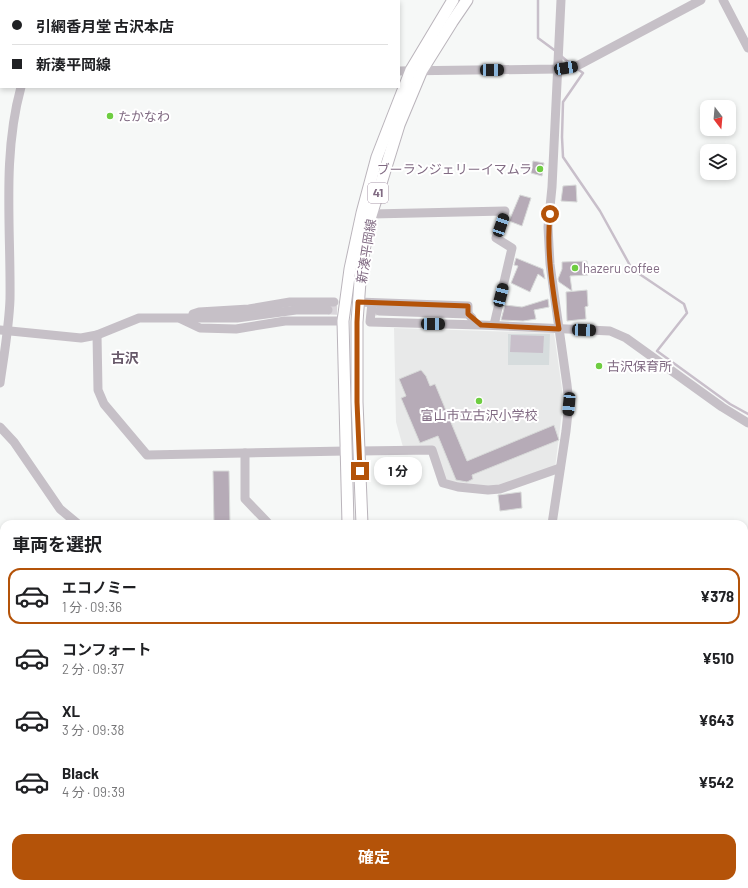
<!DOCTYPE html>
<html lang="ja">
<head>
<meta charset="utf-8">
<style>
	body { margin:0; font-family:Barlow,"Noto Sans JP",sans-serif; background:#f2f2f2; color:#202124; height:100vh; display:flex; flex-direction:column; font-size:15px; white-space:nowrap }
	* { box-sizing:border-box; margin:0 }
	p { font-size:13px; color:#757577 }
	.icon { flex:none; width:22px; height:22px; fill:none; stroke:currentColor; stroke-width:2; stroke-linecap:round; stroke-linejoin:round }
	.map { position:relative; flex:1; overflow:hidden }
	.details { position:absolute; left:0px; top:520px; width:748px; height:368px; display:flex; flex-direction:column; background:#fff; border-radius:12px 12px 0 0; box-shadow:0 2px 6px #0003 }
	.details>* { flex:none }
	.hud { position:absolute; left:0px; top:0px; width:400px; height:88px; box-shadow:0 2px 6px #0003; display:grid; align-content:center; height:88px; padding:0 12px; background:#fff }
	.needle { width:26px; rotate:164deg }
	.controls { position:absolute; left:700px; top:100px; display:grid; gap:8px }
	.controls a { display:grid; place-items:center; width:36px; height:36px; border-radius:8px; background:#fff; box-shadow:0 2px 6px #0003; font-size:20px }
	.end { position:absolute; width:18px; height:18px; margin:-9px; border:5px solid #b45309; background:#fff; box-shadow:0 0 0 2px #fff }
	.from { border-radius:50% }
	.bubble { position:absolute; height:28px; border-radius:12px; background:#fff; box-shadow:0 2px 6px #0003; font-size:13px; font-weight:700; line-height:28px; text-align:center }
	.car { position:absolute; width:12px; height:24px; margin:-12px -6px; border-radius:5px; box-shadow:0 0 3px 1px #0007; background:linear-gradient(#222 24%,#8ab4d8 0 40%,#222 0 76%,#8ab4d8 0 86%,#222 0) }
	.hud b { display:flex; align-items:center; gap:14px; height:38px; font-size:15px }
	.hud b+b { border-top:1px solid #e0e0e0 }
	.hud i { width:10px; height:10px; background:#202124 }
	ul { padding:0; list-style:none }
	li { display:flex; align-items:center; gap:12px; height:56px; margin:0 8px 6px; padding:0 4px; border:2px solid transparent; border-radius:12px }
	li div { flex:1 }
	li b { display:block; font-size:15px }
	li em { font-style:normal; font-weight:700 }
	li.current { border-color:#b45309 }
	li>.icon { width:36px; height:36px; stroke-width:1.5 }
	h2 { padding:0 12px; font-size:18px; line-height:48px }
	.cta { display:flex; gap:8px; margin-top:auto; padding:8px 12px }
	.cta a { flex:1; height:46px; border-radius:12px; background:#b45309; color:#fff; font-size:16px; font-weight:700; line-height:46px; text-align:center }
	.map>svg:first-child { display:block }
</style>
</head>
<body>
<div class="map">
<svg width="748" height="888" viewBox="0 0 748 888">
	<rect width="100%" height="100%" fill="#f6f8f7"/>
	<path fill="#e8e9e9" d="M 394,328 L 554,333 L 562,389 L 562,412 L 555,468 L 492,489 L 446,482 L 435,447 L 403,447 L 396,422 Z"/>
	<g fill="#d6dcdd">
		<path d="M 508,334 L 550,334 L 549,365 L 508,365 Z"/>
		<path d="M 0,611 L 4,611 L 4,884 L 223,884 L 225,888 L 0,888 Z"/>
	</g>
	<g fill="#c8bfca">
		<path d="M 511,335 L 544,336 L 543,353 L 510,352 Z"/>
		<path d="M 4,804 L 4,884 L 78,884 L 77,888 L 0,888 L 0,807 Z"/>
	</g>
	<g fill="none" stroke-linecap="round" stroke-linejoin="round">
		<g stroke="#c8bfca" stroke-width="2.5">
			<path d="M 538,0 L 538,38 L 557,52"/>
			<path d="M 561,56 L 572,65"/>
			<path d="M 576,68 L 583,73 L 563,102 L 562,137 L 563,157 L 600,211 L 632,269 L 684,304 L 687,313 L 657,351 L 730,404 L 748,414"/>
		</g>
	</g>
	<g fill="#b6abb7" stroke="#d8dad9">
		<path d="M 533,161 L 544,163 L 542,176 L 531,173 Z"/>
		<path d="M 576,185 L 577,202 L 561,201 L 563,186 Z"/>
		<path d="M 520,195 L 531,198 L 522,226 L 509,221 Z"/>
		<path d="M 516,258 L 543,269 L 545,279 L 538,274 L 530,292 L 511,283 L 518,266 L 514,265 Z"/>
		<path d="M 587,261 L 588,275 L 570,276 L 572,291 L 559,282 L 558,279 L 562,269 L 562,262 Z"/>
		<path d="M 587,290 L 588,306 L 585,307 L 586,319 L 567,321 L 566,292 Z"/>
		<path d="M 548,299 L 549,307 L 534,310 L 536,319 L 523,321 L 501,320 L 505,305 L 522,307 Z"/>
		<path d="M 421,370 L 426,376 L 430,386 L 435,384 L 467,461 L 554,425 L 559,440 L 472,475 L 473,479 L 467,482 L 456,480 L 438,436 L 420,443 L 401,398 L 406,396 L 399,379 Z"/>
		<path d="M 213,471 L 229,471 L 230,524 L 214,524 Z"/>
		<path d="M 521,492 L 522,508 L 500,511 L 498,495 Z"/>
	</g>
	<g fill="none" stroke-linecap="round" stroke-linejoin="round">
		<path stroke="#d9d5da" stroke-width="9" stroke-dasharray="9 4.5" stroke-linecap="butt" d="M 328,310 L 378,311"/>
		<g stroke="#bab4bb" stroke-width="13">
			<g id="major">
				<path d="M 348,524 L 343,321 L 350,269 L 362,213 L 377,157 L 391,121 L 411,70 L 453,0"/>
				<path d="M 362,524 L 357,402 L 357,322 L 361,268 L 369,222 L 399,125 L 422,70 L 452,22 L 467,0"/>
				<path d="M 0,581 L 4,581"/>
				<path d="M 744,585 L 748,586"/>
				<path d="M 0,597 L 4,597"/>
				<path d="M 744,597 L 748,598"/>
				<path d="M 293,888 L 294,884"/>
			</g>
		</g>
		<g stroke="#c6c0c7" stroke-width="9">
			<path d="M 723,0 L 748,48"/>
			<path d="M 57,1 L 58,0"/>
			<path d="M 399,71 L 558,69 L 575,67 L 701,0"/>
			<path d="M 0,80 L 1,80"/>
			<path d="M 372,214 L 505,211 L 496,238 L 512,248 L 494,325"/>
			<path d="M 358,302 L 468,306 L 468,314"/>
			<path d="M 372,303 L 370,322 L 481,325 L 610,331 L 626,338 L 722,407 L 748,423"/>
			<path d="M 379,311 L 468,314 L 472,318"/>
			<path d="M 193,314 L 199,312 L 249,309 L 290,302 L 334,302"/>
			<path d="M 181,319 L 200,328 L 236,329 L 285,321 L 343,321"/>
			<path d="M 0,330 L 81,338 L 97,335 L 139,318 L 237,318 L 296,310 L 328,310"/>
			<path d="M 97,335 L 98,390 L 104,404 L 147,455 L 346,451"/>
			<path d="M 0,383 C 4,355 9,327 10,299 C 11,228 2,156 21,87"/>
			<path d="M 0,427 L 14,442 L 60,509 L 78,524"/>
			<path d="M 359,451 L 432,450 L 443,483 L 458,487 L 488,490 L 500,489 L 560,468"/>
			<path d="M 245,453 L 245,499 L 269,524"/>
			<path d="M 552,524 L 566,431 L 569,403 L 567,385 L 554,293 L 550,264 L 548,227 L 552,187 L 561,0"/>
			<path d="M 744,668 L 748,672"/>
			<path d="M 0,685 L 4,690"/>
			<path d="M 0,713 L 4,717"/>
			<path d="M 0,798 L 4,794"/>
			<path d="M 132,884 L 135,888"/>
			<path d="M 329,884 L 331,888"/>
			<path d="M 571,884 L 574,888"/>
			<path d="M 495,888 L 496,884"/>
		</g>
		<use href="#major" stroke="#fff" stroke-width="11"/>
	</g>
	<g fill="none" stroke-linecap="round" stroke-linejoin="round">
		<path stroke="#b45309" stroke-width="5" d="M 360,471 L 357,402 L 357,322 L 358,302 L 468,306 L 468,314 L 481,325 L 559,329 C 553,291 546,252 550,214"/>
	</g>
	<g fill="#6ecd41" stroke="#fff" stroke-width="1.5">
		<circle cx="110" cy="116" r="4"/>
		<circle cx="540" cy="169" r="4"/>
		<circle cx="575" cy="268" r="4"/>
		<circle cx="599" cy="366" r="4"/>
		<circle cx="479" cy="401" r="4"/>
	</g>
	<g text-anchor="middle" stroke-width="4" stroke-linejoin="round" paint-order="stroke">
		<rect fill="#fff" stroke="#a797a8" stroke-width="1" x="368" y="183" width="20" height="20" rx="3"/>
		<g font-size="12" font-weight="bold" fill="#816b83">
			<text x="378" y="197">41</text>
		</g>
		<g font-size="13" fill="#816b83" stroke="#fff" text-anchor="start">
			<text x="118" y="121">たかなわ</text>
			<text x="532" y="174" text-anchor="end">ブーランジェリーイマムラ</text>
			<text x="583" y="273">hazeru coffee</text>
			<text x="607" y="371">古沢保育所</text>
			<text x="479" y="420" text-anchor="middle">富山市立古沢小学校</text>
		</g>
		<g font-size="13" fill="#816b83" stroke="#fff">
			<text transform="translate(366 251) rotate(-81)" y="5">新湊平岡線</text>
		</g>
		<g font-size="14" font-weight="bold" fill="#675869" stroke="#fff">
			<text x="125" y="363">古沢</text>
		</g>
	</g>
</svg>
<div class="controls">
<a><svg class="needle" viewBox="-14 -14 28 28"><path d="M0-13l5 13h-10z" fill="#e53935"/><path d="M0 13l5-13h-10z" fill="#757577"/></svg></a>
<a><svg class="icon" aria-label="layers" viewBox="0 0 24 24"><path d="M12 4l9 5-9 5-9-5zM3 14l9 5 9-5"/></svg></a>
</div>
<i class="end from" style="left:550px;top:214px"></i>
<i class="end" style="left:360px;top:471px"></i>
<div class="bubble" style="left:374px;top:457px;width:48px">1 分</div>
<i class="car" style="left:566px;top:68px;rotate:81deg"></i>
<i class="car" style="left:492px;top:70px;rotate:90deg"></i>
<i class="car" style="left:501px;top:225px;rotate:19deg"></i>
<i class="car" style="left:501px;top:295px;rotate:14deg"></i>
<i class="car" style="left:433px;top:324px;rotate:91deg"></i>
<i class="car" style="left:584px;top:330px;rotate:92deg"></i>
<i class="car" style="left:569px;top:404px;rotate:185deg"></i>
<div class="hud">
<b><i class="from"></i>引網香月堂 古沢本店</b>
<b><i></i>新湊平岡線</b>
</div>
<section class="details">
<h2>車両を選択</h2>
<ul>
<li class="current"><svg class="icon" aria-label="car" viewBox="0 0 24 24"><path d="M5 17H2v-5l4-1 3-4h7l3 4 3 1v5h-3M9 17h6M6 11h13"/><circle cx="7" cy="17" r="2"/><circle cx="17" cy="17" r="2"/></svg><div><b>エコノミー</b><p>1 分 · 09:36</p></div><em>¥378</em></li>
<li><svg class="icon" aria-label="car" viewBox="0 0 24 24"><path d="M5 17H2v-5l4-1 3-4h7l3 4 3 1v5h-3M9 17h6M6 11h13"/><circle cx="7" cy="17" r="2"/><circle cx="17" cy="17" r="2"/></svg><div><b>コンフォート</b><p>2 分 · 09:37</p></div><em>¥510</em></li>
<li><svg class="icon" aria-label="car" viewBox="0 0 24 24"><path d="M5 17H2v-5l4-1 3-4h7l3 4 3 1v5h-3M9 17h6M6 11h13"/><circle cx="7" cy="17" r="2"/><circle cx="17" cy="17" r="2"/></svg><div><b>XL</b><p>3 分 · 09:38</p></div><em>¥643</em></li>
<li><svg class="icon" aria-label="car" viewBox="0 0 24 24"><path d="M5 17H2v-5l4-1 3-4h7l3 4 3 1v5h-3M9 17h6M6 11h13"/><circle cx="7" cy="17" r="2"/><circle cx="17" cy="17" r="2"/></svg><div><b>Black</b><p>4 分 · 09:39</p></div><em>¥542</em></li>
</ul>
<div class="cta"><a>確定</a></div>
</section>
</div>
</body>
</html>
